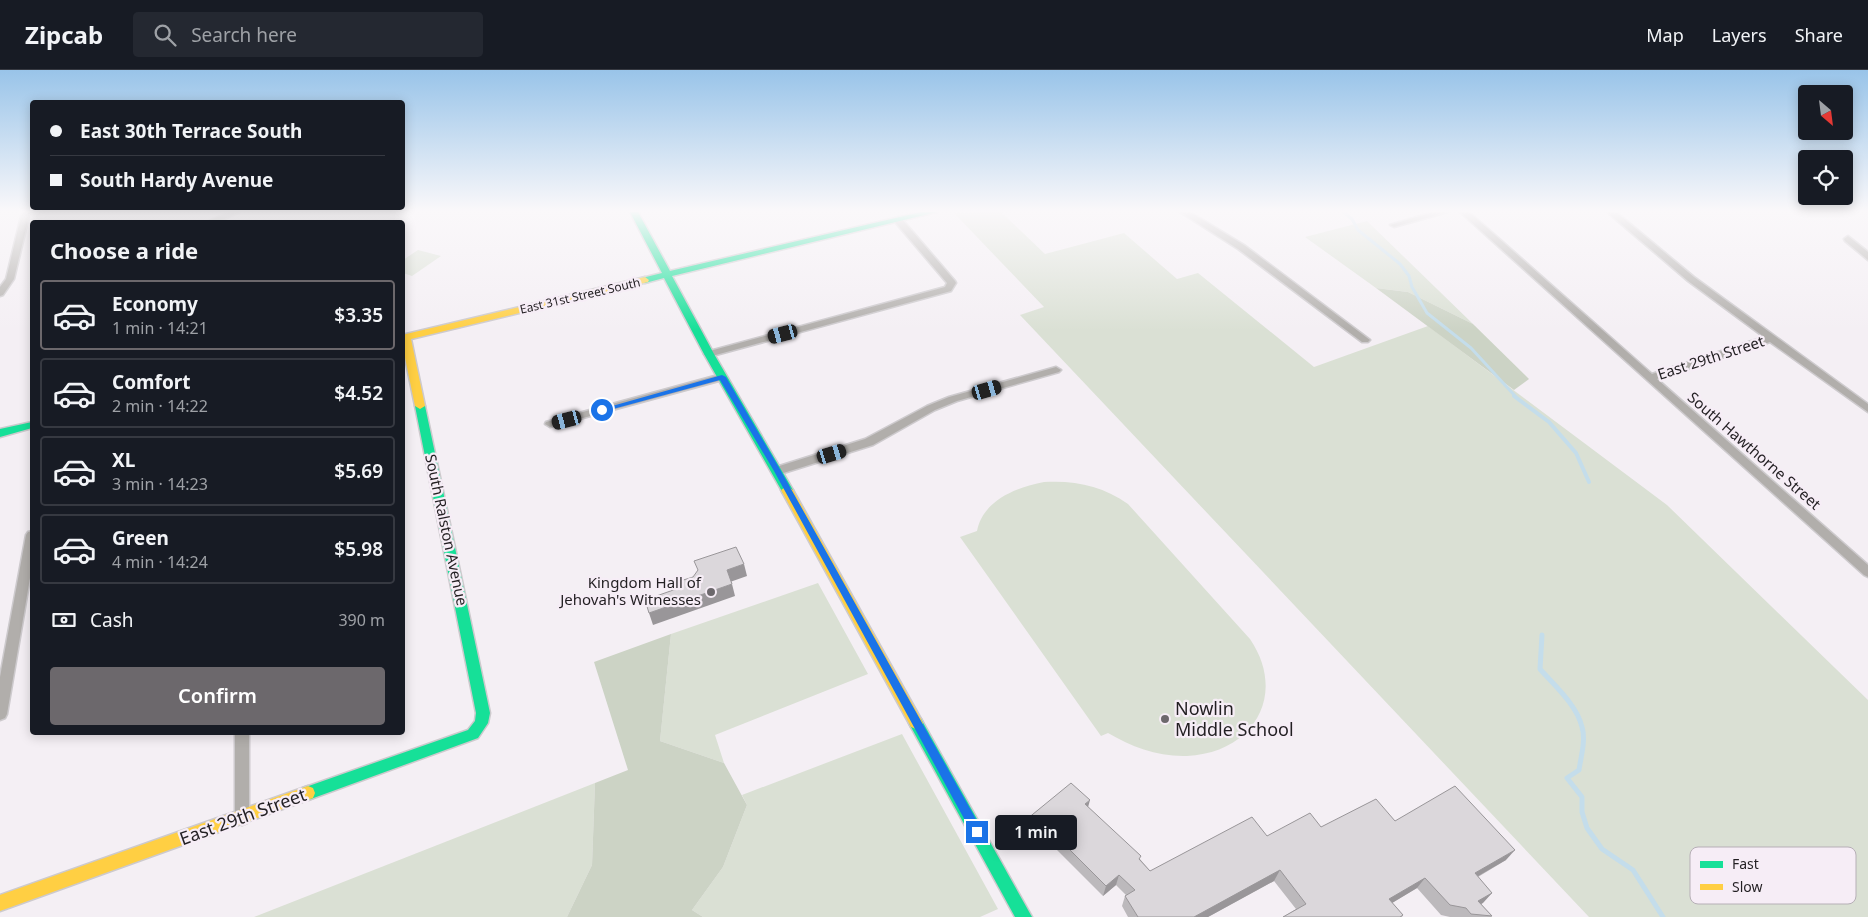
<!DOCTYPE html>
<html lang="en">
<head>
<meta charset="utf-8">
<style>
	body { margin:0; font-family:"Noto Sans",sans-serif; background:#242831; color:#f1f3f6; height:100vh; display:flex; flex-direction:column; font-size:19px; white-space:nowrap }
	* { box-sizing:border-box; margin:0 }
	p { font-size:16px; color:#9ea1a6 }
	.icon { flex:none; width:28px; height:28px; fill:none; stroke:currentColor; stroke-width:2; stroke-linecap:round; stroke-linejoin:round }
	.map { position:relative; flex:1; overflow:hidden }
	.drawer { position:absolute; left:30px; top:150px; width:375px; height:515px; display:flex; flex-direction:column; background:#171b24; border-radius:5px; box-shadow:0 2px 12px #0003 }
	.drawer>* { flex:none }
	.top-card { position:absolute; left:30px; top:30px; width:375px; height:110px; border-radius:5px; box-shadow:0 2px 12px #0003; display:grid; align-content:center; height:110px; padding:0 20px; background:#171b24 }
	.needle { width:32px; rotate:152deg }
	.controls { position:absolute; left:1798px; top:15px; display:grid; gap:10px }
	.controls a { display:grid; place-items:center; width:55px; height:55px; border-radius:5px; background:#171b24; box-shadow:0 2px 12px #0003; font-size:25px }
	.end { position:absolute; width:22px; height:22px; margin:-11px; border:6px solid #1a73e8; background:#fff; box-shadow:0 0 0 2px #fff }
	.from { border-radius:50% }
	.bubble { position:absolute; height:35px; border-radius:5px; background:#171b24; box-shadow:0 2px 12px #0003; font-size:16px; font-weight:600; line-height:35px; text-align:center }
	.car { position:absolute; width:15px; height:30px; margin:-15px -8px; border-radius:6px; box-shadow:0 0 4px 1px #0007; background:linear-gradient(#222 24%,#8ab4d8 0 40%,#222 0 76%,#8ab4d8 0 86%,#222 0) }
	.top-card b { display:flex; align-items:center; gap:18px; height:48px; font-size:19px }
	.top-card b+b { border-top:1px solid #363941 }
	.top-card i { width:12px; height:12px; background:#f1f3f6 }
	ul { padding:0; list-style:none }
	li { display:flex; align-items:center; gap:15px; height:70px; margin:0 10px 8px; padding:0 10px; border:2px solid #363941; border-radius:5px }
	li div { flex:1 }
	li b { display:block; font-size:19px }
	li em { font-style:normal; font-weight:600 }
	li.selected { border-color:#6c686c }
	li>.icon { width:45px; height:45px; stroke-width:1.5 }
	h2 { padding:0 20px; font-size:22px; line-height:60px }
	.pay { display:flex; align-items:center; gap:12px; height:55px; padding:0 20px; font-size:19px }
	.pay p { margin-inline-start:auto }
	.button { display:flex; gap:10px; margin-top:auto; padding:10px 20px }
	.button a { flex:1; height:58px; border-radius:5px; background:#6c686c; color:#fff; font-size:20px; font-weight:600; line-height:58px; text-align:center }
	header { display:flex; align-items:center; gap:30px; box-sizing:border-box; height:70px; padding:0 25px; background:#171b24; border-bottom:1px solid #363941 }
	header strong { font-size:24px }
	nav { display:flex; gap:28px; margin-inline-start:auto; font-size:18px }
	.search { width:350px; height:45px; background:#242831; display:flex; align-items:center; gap:12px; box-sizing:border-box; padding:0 18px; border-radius:5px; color:#9ea1a6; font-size:19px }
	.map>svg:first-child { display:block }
</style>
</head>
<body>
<header>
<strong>Zipcab</strong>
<div class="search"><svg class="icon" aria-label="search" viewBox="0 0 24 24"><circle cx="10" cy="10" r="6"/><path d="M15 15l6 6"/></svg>Search here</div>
<nav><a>Map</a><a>Layers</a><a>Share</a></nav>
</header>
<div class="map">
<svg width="1868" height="847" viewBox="0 0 1868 847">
	<rect width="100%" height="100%" fill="#f4eff4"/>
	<g fill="#dae0d4">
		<path d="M 1001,142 L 1045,184 L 1124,163 L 1177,209 L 1198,203 L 1314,297 L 1428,256 L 1667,435 L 1868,630 L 1868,847 L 1589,847 L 1020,245 L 1044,237 L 954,143 Z"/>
		<path d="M 1367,151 L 1473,254 L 1408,222 L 1376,218 L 1305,167 Z"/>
		<path d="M 418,180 L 441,186 L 412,206 L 403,203 L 403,190 Z"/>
		<path d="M 1044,412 C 1075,410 1103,416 1128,434 L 1250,569 C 1288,625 1253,683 1187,686 C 1158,687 1132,677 1108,663 L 1101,666 L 960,467 L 977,461 C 983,430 1017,417 1044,412 Z"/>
		<path d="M 818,513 L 868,604 L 715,665 L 724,693 L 660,671 L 671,564 Z"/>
		<path d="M 902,664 L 998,839 L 980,847 L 703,847 L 692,840 L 723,797 L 747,735 L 742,725 Z"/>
		<path d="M 595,713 L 592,795 L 567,847 L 254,847 Z"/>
	</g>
	<g fill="#ccd3c5">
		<path d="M 1376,218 L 1408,222 L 1473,254 L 1529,309 L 1514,320 Z"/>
		<path d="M 671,564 L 660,671 L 724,693 L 747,735 L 723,797 L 692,840 L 703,847 L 567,847 L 592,795 L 595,713 L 628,700 L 594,592 Z"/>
	</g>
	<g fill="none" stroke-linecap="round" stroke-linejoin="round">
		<path stroke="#c4ddeb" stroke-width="3" d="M 1343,142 L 1352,149 L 1358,160 L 1400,194 L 1409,206 L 1412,217 L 1427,243 L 1471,278 L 1516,327"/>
		<path stroke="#c4ddeb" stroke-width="4" d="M 1514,326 L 1549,352 L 1576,383 L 1589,412"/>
		<path stroke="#c4ddeb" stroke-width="5" d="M 1542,565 L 1540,599 C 1554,615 1577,635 1582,657 C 1586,670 1581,686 1579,700 L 1567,708 L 1582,727 L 1582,742 L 1587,758 L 1602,779 L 1633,800 L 1663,847"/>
		<g stroke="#cdcacd" stroke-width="3">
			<g id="street">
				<path d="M 22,142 L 30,142 L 14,209 L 3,225 L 0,226 L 0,217 L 6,209 Z"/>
				<path d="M 228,142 L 240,142 L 217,152 L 207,152 Z"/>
				<path d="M 1180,142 L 1190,142 L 1244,175 L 1370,270 L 1368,272 L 1362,272 L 1238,179 Z"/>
				<path d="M 1433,142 L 1448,142 L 1394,157 L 1390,155 Z"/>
				<path d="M 1460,142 L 1469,142 L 1652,304 L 1764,267 L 1688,211 L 1607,142 L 1616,142 L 1694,207 L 1868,334 L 1868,342 L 1770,272 L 1657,309 L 1868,495 L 1868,507 L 1864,505 Z"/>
				<path d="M 895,148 L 901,148 L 955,211 L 956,213 L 951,221 L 712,286 L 706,286 L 704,284 L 706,282 L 945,217 L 947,213 L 895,152 Z"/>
				<path d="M 1848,166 L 1868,182 L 1868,190 L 1845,171 L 1844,169 Z"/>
				<path d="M 1056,297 L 1061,300 L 1059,302 L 957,331 L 935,340 L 873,375 L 777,405 L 771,401 L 773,398 L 865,369 L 927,336 L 949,327 Z"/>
				<path d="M 722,304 L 727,307 L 726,309 L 550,357 L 545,354 L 546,352 Z"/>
				<path d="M 32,461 L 32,496 L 7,644 L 5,648 L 0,650 L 0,607 L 26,465 L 28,462 Z"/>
				<path d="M 235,662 L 249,662 L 249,748 L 247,753 L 242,755 L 237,753 L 235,748 Z"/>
			</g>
		</g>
		<g stroke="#cdcacd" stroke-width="3">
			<g id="fast">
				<path d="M 630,142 L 638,142 L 670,201 L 921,142 L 937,142 L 672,206 L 714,284 L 793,420 L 791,423 L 783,423 L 704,284 L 664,208 L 645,213 L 641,210 L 642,208 L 662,203 Z"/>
				<path d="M 420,333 L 425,336 L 490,643 L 488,653 L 478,668 L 308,730 L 303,728 L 301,723 L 303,718 L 468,660 L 475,651 L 476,643 L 415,336 Z"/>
				<path d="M 32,352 L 32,358 L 0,367 L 0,359 Z"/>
				<path d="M 916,647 L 921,649 L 1032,847 L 1015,847 L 911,657 L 909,653 L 911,649 Z"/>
			</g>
		</g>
		<g stroke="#cdcacd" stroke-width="3">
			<g id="slow">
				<path d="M 645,207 L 649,210 L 648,212 L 411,269 L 425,336 L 420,339 L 415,336 L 402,273 L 402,265 Z"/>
				<path d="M 787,416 L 793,420 L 921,649 L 923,653 L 921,657 L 916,659 L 911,657 L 781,420 Z"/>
				<path d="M 308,716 L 313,718 L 315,723 L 313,728 L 0,841 L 0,825 Z"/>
			</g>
		</g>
		<use href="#street" fill="#b1aeab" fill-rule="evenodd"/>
		<use href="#fast" fill="#16e098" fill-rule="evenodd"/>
		<use href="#slow" fill="#ffcf43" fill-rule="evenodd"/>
	</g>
	<path fill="#bcb9bc" d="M 1088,737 L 1140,789 L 1150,801 L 1267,766 L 1321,757 L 1395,751 L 1506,790 L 1478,807 L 1492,823 L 1481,834 L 1492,846 L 1491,847 L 1450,847 L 1441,845 L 1417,818 L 1392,833 L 1403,845 L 1402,847 L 1283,847 L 1296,839 L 1274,811 L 1208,847 L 1128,847 L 1122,836 L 1125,826 L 1126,825 L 1116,815 L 1103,826 L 1049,772 L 1042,777 L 1026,760 L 1027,749 Z"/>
	<g fill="#999699">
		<path d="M 744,494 L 747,506 L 730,512 L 727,500 Z"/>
		<path d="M 732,514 L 735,526 L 653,555 L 649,543 Z"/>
		<path d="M 1090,730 L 1087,741 L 1085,734 Z"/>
		<path d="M 1051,761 L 1049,772 L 1042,777 L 1044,767 Z"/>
		<path d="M 1515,780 L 1506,790 L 1466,813 L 1475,803 Z"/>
		<path d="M 1280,800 L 1274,811 L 1208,847 L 1194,847 Z"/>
		<path d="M 1119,805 L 1116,815 L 1103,826 L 1106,816 Z"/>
		<path d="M 1425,808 L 1417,818 L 1382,839 L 1389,829 Z"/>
		<path d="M 1492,823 L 1483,833 L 1469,841 L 1478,831 Z"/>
	</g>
	<g fill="#dbd7db" stroke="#999699">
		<path d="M 736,477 L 744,494 L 727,500 L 732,514 L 649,543 L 645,530 L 679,518 L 677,512 L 693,507 L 698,500 L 694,491 Z"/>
		<path d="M 1071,713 L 1090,730 L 1085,734 L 1141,786 L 1139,789 L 1150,801 L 1252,747 L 1267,766 L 1310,743 L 1321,757 L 1376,729 L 1395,751 L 1455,716 L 1515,780 L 1475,803 L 1492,823 L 1478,831 L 1492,846 L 1471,844 L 1466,838 L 1450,835 L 1425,808 L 1389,829 L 1403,845 L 1400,847 L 1283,847 L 1306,834 L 1280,800 L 1194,847 L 1138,847 L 1125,826 L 1135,820 L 1119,805 L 1106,816 L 1051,761 L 1044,767 L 1027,749 Z"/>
	</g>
	<linearGradient id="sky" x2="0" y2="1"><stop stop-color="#99c4e9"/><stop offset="0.54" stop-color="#faf8fa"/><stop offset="1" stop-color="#faf8fa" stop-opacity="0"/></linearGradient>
	<rect width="1868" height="261" fill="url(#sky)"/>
	<path fill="#1a73e8" d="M 722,305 L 726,307 L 781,401 L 981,758 L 981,765 L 973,765 L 774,401 L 720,310 L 602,342 L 598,340 Z"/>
	<g fill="#6c686c" stroke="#f6edf6" stroke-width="2">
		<circle cx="711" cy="522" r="5"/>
		<circle cx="1165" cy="649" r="5"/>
	</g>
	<g text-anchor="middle" stroke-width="4.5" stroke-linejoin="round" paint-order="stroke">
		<g font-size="12" fill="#221f22" stroke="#f6edf6">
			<text transform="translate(580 226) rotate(-13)" y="4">East 31st Street South</text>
		</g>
		<g font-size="15" fill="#221f22" stroke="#f6edf6">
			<text transform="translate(1711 288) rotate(-18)" y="5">East 29th Street</text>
			<text transform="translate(1754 381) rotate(41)" y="5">South Hawthorne Street</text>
			<text transform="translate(446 460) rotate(78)" y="5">South Ralston Avenue</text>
		</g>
		<g font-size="15" fill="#221f22" stroke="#f6edf6" text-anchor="end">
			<text x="701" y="518">Kingdom Hall of<tspan x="701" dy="17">Jehovah's Witnesses</tspan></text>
		</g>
		<g font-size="18" fill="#221f22" stroke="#f6edf6" text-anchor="start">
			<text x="1175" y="645">Nowlin<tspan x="1175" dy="21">Middle School</tspan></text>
		</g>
		<g font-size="18" fill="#221f22" stroke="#f6edf6">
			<text transform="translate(243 747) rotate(-20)" y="6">East 29th Street</text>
		</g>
	</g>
	<rect x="1690" y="777" width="166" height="57" rx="8" fill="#f6edf6" stroke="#b6afb6" stroke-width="1"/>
	<rect x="1700" y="791" width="23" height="7" fill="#16e098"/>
	<rect x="1700" y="814" width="23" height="6" fill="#ffcf43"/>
	<g font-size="14" fill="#221f22">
		<text x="1732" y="799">Fast</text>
		<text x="1732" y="822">Slow</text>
	</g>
</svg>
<div class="controls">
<a><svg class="needle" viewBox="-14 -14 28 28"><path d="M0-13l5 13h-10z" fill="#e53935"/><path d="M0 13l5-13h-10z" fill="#9ea1a6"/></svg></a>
<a><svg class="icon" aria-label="locate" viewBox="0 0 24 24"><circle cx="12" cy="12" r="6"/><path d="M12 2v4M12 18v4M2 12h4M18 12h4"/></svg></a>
</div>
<i class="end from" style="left:602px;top:340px"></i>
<i class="end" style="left:977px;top:762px"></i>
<div class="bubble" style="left:995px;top:745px;width:82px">1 min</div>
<i class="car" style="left:783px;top:264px;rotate:255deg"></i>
<i class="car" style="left:987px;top:320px;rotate:74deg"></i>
<i class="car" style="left:567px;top:350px;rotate:255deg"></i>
<i class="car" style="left:832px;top:384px;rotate:73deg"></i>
<div class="top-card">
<b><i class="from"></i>East 30th Terrace South</b>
<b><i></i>South Hardy Avenue</b>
</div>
<section class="drawer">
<h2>Choose a ride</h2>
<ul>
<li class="selected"><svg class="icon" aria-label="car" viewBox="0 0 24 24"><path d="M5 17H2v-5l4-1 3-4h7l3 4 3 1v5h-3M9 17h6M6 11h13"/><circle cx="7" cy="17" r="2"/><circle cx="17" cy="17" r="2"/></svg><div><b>Economy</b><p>1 min · 14:21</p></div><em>$3.35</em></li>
<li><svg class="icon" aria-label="car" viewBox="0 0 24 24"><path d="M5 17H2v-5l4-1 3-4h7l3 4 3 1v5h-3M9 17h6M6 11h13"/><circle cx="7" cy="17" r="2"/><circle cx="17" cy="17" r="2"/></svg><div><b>Comfort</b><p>2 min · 14:22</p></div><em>$4.52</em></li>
<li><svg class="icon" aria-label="car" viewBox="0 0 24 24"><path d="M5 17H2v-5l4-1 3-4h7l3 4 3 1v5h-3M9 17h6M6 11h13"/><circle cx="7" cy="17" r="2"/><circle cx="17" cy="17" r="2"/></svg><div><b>XL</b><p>3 min · 14:23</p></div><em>$5.69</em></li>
<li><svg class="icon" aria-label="car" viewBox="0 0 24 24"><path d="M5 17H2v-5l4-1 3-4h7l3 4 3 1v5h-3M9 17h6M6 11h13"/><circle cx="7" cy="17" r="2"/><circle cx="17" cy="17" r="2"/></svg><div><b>Green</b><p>4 min · 14:24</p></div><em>$5.98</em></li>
</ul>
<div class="pay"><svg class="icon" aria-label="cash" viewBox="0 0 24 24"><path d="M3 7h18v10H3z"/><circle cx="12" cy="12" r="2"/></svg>Cash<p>390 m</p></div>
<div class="button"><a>Confirm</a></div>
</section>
</div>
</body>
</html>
